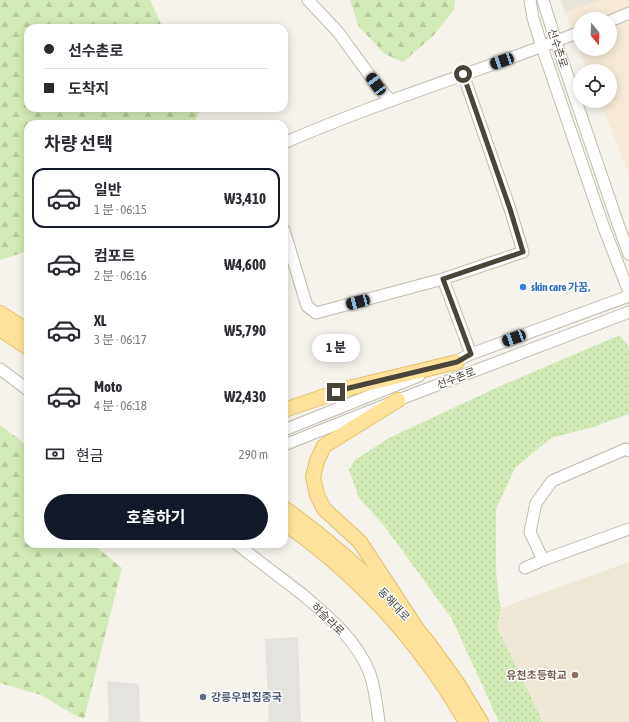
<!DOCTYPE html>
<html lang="ko">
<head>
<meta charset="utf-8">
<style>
	body { margin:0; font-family:"Asap Condensed","Noto Sans KR",sans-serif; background:#f7f7f7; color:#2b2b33; height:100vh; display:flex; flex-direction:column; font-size:15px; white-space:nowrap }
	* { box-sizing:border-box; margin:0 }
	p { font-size:13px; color:#7c7c81 }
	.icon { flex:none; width:22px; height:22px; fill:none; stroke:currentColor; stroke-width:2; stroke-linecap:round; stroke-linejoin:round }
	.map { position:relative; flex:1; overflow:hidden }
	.sheet { position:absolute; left:24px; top:120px; width:264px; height:428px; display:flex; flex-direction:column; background:#fff; border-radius:12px; box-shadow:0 2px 10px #0003 }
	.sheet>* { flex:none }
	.hud { position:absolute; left:24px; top:24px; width:264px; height:88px; border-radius:12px; box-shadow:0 2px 10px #0003; display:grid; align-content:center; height:88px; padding:0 20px; background:#fff }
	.needle { width:26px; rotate:161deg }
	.buttons { position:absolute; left:573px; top:12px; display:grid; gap:8px }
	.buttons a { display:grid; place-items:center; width:44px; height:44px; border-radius:50%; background:#fff; box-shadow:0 2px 10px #0003; font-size:20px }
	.end { position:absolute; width:18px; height:18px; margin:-9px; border:5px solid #4b4439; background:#fff; box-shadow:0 0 0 2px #fff }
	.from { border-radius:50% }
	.bubble { position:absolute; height:28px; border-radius:14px; background:#fff; box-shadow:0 2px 10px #0003; font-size:13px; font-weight:700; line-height:28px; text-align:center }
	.car { position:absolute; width:12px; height:24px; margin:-12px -6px; border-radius:5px; box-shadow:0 0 3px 1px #0007; background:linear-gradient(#222 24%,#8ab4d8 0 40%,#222 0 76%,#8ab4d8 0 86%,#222 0) }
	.hud b { display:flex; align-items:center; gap:14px; height:38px; font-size:15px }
	.hud b+b { border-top:1px solid #e1e1e2 }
	.hud i { width:10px; height:10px; background:#2b2b33 }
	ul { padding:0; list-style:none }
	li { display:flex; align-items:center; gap:12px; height:60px; margin:0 8px 6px; padding:0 12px; border:2px solid transparent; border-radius:12px }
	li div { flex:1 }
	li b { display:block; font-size:15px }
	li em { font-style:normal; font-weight:700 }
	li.on { border-color:#111827 }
	li>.icon { width:36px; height:36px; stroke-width:1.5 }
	h2 { padding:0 20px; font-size:18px; line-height:48px }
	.pay { display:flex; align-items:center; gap:10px; height:44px; padding:0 20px; font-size:15px }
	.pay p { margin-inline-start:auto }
	.button { display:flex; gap:8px; margin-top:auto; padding:8px 20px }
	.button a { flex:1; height:46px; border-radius:24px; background:#111827; color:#fff; font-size:16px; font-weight:700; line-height:46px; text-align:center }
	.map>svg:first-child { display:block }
</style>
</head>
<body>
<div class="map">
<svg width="629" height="722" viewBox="0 0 629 722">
	<defs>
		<pattern id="forest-firs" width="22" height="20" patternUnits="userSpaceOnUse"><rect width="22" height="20" fill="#d2eab5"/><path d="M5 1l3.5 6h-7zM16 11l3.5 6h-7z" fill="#b6ca9c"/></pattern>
		<pattern id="park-dots" width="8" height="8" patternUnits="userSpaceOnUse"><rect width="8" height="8" fill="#d2eab5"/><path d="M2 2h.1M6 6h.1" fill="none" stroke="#b6ca9c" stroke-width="1.8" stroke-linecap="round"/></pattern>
	</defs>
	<rect width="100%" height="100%" fill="#f6f3ec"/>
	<path fill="#eae5da" d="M 561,0 L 601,0 L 565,13 Z"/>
	<path fill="#f7ead8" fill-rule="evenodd" d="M 601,0 L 629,0 L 629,175 L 600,101 L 610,101 L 610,71 L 588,71 L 565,13 ZM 580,19 L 610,19 L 610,49 L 580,49 Z"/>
	<path fill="#efe8d6" d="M 629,562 L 629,722 L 543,722 L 497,627 L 501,608 Z"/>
	<g fill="url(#forest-firs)">
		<path d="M 0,0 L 150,0 L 163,28 L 28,28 L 28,108 L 202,108 L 193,124 L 28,124 L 28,251 L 0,260 Z"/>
		<path d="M 350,0 L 455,0 L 454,10 L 433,36 L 403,62 L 385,54 L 359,27 Z"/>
		<path d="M 0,425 L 28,446 L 28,544 L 93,544 L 122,568 L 84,719 L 71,713 L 41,695 L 0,683 Z"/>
	</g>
	<path fill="url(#park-dots)" d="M 620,335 L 629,347 L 629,414 L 593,427 L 551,438 L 515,468 L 496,509 L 496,570 L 499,599 L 501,608 L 497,627 L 543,722 L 499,722 L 452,619 L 385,527 L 359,498 L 349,470 L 355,460 L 389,438 L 496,388 Z"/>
	<g fill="#e5e3e0">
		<path d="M 298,637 L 301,722 L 269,722 L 265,639 Z"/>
		<path d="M 107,681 L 139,684 L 140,722 L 109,722 Z"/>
	</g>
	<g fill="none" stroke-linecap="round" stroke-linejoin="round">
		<g stroke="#c2bbae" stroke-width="13">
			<g id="minor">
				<path d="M 308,0 L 338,32 L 376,84 L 391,101"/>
				<path d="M 530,0 L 533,18 L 542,47 L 604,228 L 629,292"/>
				<path d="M 543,0 L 556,42 L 618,224 L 629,254"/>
				<path d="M 610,21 L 629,13"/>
				<path d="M 284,143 C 313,130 342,119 371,108 C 441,82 511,59 580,32"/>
				<path d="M 284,230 L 307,306 L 316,313 L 443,279 L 523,252 L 510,209 L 463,74"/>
				<path d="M 443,279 L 471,354"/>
				<path d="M 450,364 L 471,354 L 629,296"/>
				<path d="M 0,369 L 28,390"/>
				<path d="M 284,430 L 419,376"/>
				<path d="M 284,445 L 398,400 L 629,312"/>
				<path d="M 237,544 C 258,561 280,577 302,594 C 329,617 357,640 370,674 C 375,690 377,706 379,722"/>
				<path d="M 543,560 L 530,532 L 536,503 L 552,481 L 626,449 L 629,451"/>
				<path d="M 525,568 L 543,560 L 629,529"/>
			</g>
		</g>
		<g stroke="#e6c16a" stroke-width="16">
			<g id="major">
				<path d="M 0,313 L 28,331"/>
				<path d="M 0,329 L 28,348"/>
				<path d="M 398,400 L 324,446 L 317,461 L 313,477 L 317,495 L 324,509 L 360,542 L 419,632"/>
				<path d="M 284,410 L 349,388 L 457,362"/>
				<path d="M 284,508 C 322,535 357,565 390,598"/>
				<path d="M 284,523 C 339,561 392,613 431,668 C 444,685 455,704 466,722"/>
				<path d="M 414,626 L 427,641 L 458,684 L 481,722"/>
			</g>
		</g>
		<use href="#minor" stroke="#fff" stroke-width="11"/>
		<use href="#major" stroke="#ffe39c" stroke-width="14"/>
	</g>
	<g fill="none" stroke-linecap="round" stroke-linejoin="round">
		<path stroke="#4b4439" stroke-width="5" d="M 336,392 L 349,388 L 457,362 L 471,354 L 443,279 L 523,252 L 510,209 L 463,74"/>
	</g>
	<circle fill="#3f7fe0" stroke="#fff" stroke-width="1.5" cx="523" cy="287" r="4"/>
	<circle fill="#8d6e63" stroke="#fff" stroke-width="1.5" cx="575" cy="675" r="4"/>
	<circle fill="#5c6f8a" stroke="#fff" stroke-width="1.5" cx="203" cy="697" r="4"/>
	<g text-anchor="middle" stroke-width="3" stroke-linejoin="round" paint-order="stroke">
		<g font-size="11" fill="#4b4439" stroke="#fff">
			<text transform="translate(558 48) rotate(71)" y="4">선수촌로</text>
			<text transform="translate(456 378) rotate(-21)" y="4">선수촌로</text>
			<text transform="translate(394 604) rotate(47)" y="4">동해대로</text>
			<text transform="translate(328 619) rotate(44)" y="4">하슬라로</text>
		</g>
		<g font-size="11" font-weight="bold" fill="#366cbe" stroke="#fff" text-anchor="start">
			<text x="531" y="291">skin care 가꿈,</text>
		</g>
		<g font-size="11" font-weight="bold" fill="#785e54" stroke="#fff" text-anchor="end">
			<text x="567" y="679">유천초등학교</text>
		</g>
		<g font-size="11" font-weight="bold" fill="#4e5e75" stroke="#fff" text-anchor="start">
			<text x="211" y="701">강릉우편집중국</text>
		</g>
	</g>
</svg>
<div class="buttons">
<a><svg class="needle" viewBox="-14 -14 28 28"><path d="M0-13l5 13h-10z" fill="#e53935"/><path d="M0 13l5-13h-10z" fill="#7c7c81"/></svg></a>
<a><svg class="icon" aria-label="locate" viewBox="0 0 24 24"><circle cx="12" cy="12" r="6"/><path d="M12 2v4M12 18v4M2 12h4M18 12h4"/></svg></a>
</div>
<i class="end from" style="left:463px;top:74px"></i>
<i class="end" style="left:336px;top:392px"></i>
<div class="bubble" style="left:312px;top:334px;width:48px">1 분</div>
<i class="car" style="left:502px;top:61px;rotate:251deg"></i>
<i class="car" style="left:376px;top:84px;rotate:324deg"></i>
<i class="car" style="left:358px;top:302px;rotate:255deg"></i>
<i class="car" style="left:514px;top:338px;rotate:250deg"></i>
<div class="hud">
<b><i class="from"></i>선수촌로</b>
<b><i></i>도착지</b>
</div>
<section class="sheet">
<h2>차량 선택</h2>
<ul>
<li class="on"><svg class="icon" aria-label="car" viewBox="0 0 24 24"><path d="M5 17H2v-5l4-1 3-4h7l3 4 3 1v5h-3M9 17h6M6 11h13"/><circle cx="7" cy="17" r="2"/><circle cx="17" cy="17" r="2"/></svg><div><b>일반</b><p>1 분 · 06:15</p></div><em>₩3,410</em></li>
<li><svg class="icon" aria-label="car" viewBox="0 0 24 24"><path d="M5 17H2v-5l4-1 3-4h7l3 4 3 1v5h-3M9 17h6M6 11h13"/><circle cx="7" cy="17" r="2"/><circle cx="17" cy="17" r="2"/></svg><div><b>컴포트</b><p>2 분 · 06:16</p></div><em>₩4,600</em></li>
<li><svg class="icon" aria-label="car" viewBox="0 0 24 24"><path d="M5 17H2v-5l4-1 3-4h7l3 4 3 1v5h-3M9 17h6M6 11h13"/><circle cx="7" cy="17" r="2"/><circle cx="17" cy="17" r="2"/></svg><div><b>XL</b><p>3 분 · 06:17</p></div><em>₩5,790</em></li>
<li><svg class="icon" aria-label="car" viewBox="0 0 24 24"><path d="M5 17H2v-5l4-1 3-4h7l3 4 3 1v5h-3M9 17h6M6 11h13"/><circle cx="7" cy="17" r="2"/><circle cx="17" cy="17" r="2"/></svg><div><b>Moto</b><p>4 분 · 06:18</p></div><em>₩2,430</em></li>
</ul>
<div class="pay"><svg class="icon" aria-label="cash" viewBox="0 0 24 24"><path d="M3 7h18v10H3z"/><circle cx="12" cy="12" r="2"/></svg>현금<p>290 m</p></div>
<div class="button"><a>호출하기</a></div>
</section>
</div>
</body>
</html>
